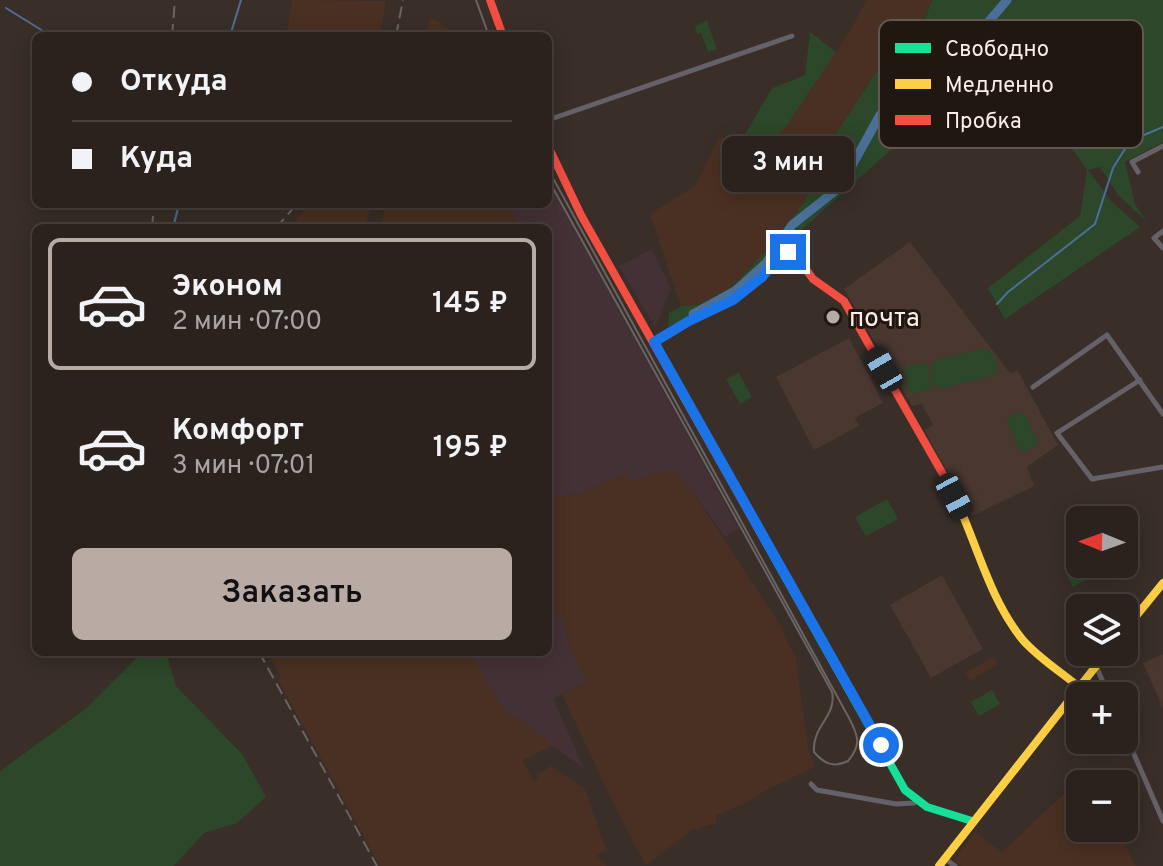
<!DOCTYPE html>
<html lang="ru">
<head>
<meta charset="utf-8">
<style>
	body { margin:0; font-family:Overpass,sans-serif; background:#332a27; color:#f1f3f6; height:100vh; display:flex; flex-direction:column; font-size:30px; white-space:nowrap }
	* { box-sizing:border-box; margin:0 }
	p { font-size:26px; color:#a6a4a4 }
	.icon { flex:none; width:44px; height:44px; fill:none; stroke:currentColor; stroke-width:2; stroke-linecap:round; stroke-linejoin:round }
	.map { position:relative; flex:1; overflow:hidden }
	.drawer { position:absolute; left:32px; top:224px; width:520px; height:432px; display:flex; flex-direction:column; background:#2b221e; border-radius:12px; box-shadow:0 4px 20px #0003,0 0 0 2px #473f3c }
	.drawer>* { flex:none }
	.guide { position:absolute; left:32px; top:32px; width:520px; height:176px; border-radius:12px; box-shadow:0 4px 20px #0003,0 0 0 2px #473f3c; display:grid; align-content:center; height:176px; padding:0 40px; background:#2b221e }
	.needle { width:52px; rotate:271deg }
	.tools { position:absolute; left:1066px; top:506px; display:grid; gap:16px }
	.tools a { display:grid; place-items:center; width:72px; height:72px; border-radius:12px; background:#2b221e; box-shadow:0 4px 20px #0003,0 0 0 2px #473f3c; font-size:40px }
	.end { position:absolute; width:36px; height:36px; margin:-18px; border:10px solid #1a73e8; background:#fff; box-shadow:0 0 0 4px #fff }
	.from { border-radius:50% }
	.bubble { position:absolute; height:56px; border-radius:12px; background:#2b221e; box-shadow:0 4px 20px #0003,0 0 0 2px #473f3c; font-size:26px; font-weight:600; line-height:56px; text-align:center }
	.car { position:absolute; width:24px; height:48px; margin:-24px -12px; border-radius:10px; box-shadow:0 0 6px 2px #0007; background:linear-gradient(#222 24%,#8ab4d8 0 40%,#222 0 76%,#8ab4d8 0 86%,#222 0) }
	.guide b { display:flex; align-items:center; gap:28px; height:76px; font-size:30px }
	.guide b+b { border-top:2px solid #473f3c }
	.guide i { width:20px; height:20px; background:#f1f3f6 }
	ul { padding:14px 0 0; list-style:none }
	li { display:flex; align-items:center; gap:24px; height:132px; margin:0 16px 12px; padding:0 24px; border:4px solid transparent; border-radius:12px }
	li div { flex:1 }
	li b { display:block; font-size:30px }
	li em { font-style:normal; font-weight:600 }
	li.on { border-color:#b8aba4 }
	li>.icon { width:72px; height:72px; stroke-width:1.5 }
	.primary-button { display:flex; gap:16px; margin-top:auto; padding:16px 40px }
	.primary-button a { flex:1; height:92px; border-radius:12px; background:#b8aba4; color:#111; font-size:32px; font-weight:600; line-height:92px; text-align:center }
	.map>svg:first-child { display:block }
</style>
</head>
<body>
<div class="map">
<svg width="1163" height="866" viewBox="0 0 1163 866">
	<rect width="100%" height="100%" fill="#392e28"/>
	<g fill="#443136">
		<path d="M 548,180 L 739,529 L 725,537 L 693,492 L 675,471 L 630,481 L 626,474 L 579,494 L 553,497 L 548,492 L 548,228 L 522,228 L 506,204 L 548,204 Z"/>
		<path d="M 652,249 L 671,289 L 655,327 L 619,266 Z"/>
		<path d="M 561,615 L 571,650 L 587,682 L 553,698 L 584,768 L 552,746 L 527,723 L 503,711 L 472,655 L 478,652 L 548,652 L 548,617 Z"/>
	</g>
	<g fill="#493022">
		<path d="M 292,0 L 386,1 L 380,36 L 286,36 Z"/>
		<path d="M 867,0 L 932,0 L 926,15 L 897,62 L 882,64 L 820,157 L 805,201 L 765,253 L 734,285 L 702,304 L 681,306 L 650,214 L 696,185 L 719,137 L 765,145 L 785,128 L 849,32 Z"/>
		<path d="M 430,17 L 453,32 L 453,36 L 425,36 Z"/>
		<path d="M 309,204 L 371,204 L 365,228 L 290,228 Z"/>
		<path d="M 386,204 L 506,204 L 522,228 L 380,228 Z"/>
		<path d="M 666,471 L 675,471 L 693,492 L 779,623 L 796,659 L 808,748 L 815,767 L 770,788 L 742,805 L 716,815 L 716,823 L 690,831 L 646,866 L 612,801 L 562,694 L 587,682 L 571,650 L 561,615 L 548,617 L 548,492 L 553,497 L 579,494 L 626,474 L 631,481 Z"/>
		<path d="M 267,652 L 478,652 L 473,655 L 503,711 L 527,723 L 552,746 L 523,760 L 533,781 L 539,779 L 537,775 L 551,766 L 585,789 L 606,849 L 596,856 L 607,866 L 380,866 L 278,680 L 281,676 Z"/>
		<path d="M 993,657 L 998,664 L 970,681 L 965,673 Z"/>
		<path d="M 1073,785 L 1080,788 L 1080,828 L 1115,828 L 1136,866 L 961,866 L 953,861 L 975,832 L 1002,852 Z"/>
	</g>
	<g fill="#493730">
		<path d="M 910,242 L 1010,373 L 1018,371 L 1058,445 L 1027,467 L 1034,486 L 972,516 L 924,430 L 933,425 L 922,404 L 912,406 L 844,289 Z"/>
		<path d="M 849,338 L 883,403 L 855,418 L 859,426 L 814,450 L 776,377 Z"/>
		<path d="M 942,575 L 983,649 L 931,678 L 890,605 Z"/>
		<path d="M 1163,654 L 1163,708 L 1143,663 Z"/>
	</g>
	<g fill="#2c4729">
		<path d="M 932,0 L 1163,0 L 1163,142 L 1125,162 L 1135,204 L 1147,222 L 1118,195 L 1100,167 L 1088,170 L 1112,202 L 1140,227 L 1005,319 L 988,288 L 1080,216 L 1087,170 L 1045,110 L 988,63 L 788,242 L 757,278 L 729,300 L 668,327 L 669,313 L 681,306 L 702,304 L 734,285 L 765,252 L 805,201 L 820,157 L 882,64 L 897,61 L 926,16 Z"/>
		<path d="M 707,21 L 717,49 L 708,52 L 701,33 L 697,34 L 695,26 Z"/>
		<path d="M 810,32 L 836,52 L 785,128 L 766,145 L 741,141 L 772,88 L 805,75 Z"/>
		<path d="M 984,348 L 994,355 L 998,367 L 994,375 L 942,389 L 933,384 L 930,369 L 937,360 Z"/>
		<path d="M 926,362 L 932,389 L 910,394 L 903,367 Z"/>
		<path d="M 739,373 L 752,397 L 740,404 L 726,379 Z"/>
		<path d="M 1020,412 L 1026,415 L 1038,445 L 1024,452 L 1018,448 L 1007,421 L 1010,416 Z"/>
		<path d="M 887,499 L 898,519 L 866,536 L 855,517 Z"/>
		<path d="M 1087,564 L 1108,564 L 1109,567 L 1073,587 L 1068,577 L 1086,568 Z"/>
		<path d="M 143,652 L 166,652 L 176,686 L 243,755 L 266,797 L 237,823 L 204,833 L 174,866 L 0,866 L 0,771 L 88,707 Z"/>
		<path d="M 992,690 L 1000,704 L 979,716 L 971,702 Z"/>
	</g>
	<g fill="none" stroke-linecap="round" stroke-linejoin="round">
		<g stroke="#4b7098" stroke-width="2">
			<path d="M 6,8 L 51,36"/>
			<path d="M 230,36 L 241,0"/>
			<path d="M 173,228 L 179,204"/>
			<path d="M 997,304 L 1008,292 L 1095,224 L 1113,168 L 1130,141 L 1163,127"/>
		</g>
		<path stroke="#4b7098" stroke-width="9" d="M 693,314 L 735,291 L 766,263 L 792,225 L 840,187 L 880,115 L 902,92 L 945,73 L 1007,0"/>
		<g stroke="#646268" stroke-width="5">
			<path d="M 548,120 L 792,36"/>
			<path d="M 1138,172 L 1132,162 L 1163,146"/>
			<path d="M 1163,231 L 1154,238 L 1163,248"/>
			<path d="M 1140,380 L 1057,433 L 1092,479 L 1163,467"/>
			<path d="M 1033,387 L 1107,335 L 1163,414"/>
			<path d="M 1096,666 L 1109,696"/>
			<path d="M 1124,731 L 1163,821"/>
			<path d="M 811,784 L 817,790 L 896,804 L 914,803"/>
			<path d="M 944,858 L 955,866"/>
		</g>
		<path stroke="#16e098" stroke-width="8" d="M 760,532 L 905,790 L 927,807 L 972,821"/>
		<g stroke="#ffcf43" stroke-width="8">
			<path d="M 948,483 C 975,534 986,594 1022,639 C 1037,657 1061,672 1079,687"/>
			<path d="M 1124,631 L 1163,583"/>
			<path d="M 939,866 L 1107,652"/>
		</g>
		<g stroke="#f24e42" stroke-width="8">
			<path d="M 490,0 L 503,36"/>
			<path d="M 548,146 L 581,215 L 760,532"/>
			<path d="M 654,342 L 689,321 L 733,300 L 762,277 L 779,256 L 788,252 L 797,257 L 813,279 L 844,301 L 948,483"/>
		</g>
		<g stroke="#696565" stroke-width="2">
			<path d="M 476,0 L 489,36"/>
			<path d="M 548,169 L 849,718 C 858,735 862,745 848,761 C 834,768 824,764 814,752 C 812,725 837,717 832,692 L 548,179"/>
		</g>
		<g stroke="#696565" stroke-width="2" stroke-dasharray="12 6" stroke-linecap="butt">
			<path d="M 172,36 L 175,0"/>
			<path d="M 396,36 L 403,0"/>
			<path d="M 152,228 L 154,204"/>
			<path d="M 276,228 L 297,204"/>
			<path d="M 259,652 L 377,866"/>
		</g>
	</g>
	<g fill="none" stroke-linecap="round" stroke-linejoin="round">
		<path stroke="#1a73e8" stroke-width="10" d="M 788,252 L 779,256 L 762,277 L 733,300 L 689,321 L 654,342 L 881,745"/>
	</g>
	<circle fill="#b8aba4" stroke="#201711" stroke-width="3" cx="833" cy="317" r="8"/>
	<g text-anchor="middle" stroke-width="6" stroke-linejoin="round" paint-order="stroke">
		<g font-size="26" fill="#fdefe7" stroke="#201711" text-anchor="start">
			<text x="849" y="326">почта</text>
		</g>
	</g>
	<rect x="879" y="20" width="264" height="128" rx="12" fill="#201711" stroke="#625851" stroke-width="2"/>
	<rect x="895" y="43" width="36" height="10" fill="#16e098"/>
	<rect x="895" y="79" width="36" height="10" fill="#ffcf43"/>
	<rect x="895" y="115" width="36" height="10" fill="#f24e42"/>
	<g font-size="22" fill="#fdefe7">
		<text x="945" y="56">Свободно</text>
		<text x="945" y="92">Медленно</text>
		<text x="945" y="128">Пробка</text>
	</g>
</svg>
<div class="tools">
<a><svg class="needle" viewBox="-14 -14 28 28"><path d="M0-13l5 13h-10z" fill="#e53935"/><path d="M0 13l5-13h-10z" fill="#a6a4a4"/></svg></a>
<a><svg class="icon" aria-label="layers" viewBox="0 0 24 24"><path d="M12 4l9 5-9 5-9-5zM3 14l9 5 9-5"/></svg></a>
<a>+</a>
<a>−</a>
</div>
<i class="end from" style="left:881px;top:745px"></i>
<i class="end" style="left:788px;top:252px"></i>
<div class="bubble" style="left:722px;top:136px;width:132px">3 мин</div>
<i class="car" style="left:884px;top:369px;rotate:330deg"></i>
<i class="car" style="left:954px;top:496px;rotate:152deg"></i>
<div class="guide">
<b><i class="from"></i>Откуда</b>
<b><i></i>Куда</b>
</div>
<section class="drawer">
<ul>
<li class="on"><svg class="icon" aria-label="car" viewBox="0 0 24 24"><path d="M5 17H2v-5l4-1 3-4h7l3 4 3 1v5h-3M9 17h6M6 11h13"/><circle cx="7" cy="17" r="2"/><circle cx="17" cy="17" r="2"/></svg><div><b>Эконом</b><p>2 мин · 07:00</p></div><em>145 ₽</em></li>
<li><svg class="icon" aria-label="car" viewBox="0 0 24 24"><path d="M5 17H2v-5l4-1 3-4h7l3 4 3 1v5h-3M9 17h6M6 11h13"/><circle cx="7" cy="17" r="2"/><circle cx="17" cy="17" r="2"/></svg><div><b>Комфорт</b><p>3 мин · 07:01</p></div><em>195 ₽</em></li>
</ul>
<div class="primary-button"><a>Заказать</a></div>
</section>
</div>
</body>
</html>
